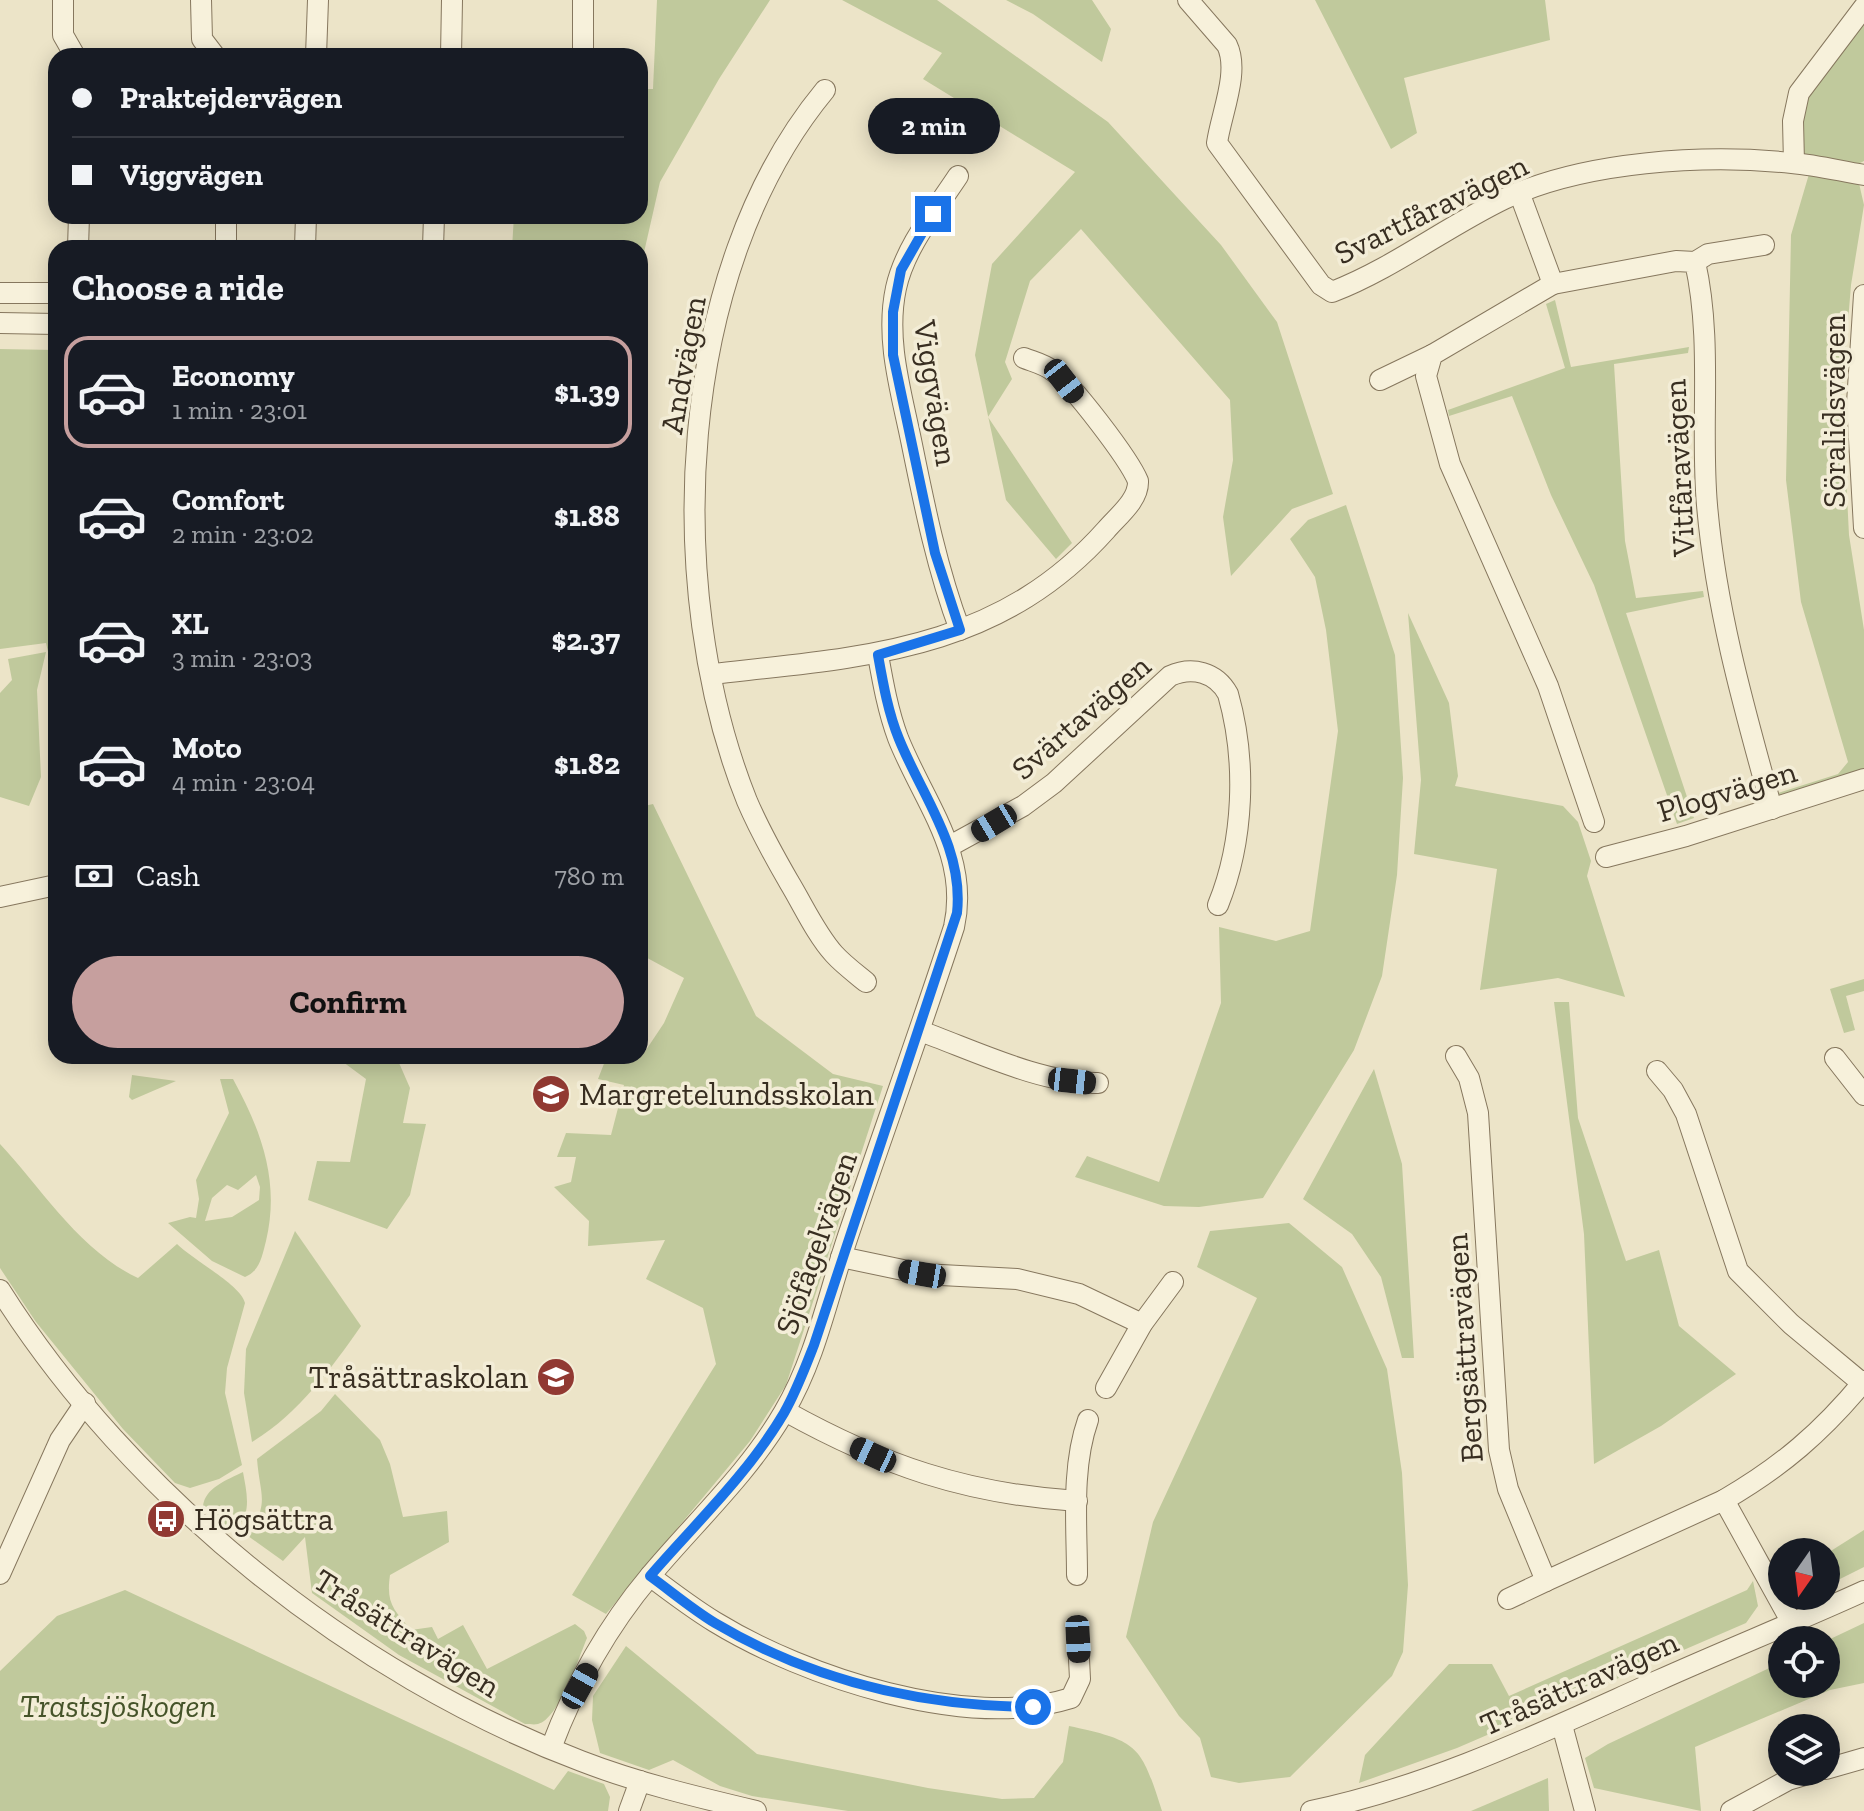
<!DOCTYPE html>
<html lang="en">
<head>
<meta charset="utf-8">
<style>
	body { margin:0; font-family:"Zilla Slab",serif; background:#20242c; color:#f1f3f6; height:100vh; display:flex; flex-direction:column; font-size:30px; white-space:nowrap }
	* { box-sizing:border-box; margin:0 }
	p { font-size:26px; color:#9ea1a6 }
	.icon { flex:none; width:44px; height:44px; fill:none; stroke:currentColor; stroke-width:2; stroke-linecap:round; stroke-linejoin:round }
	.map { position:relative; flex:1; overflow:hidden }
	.sheet { position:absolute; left:48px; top:240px; width:600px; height:824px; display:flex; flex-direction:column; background:#171b24; border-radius:24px; box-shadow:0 4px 20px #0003 }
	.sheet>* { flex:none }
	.banner { position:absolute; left:48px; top:48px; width:600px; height:176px; border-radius:24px; box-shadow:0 4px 20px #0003; display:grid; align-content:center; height:176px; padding:0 24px; background:#171b24 }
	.needle { width:52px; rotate:194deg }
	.buttons { position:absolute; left:1768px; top:1538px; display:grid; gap:16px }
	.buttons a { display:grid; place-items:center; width:72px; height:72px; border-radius:50%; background:#171b24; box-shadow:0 4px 20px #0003; font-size:40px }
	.end { position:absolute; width:36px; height:36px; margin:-18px; border:10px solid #1a73e8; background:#fff; box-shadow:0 0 0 4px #fff }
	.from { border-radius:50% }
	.bubble { position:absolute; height:56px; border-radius:28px; background:#171b24; box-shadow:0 4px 20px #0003; font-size:26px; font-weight:800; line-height:56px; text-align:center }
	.car { position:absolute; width:24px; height:48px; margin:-24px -12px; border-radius:10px; box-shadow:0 0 6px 2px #0007; background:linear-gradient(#222 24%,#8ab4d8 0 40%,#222 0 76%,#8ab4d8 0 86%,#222 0) }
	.banner b { display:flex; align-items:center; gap:28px; height:76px; font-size:30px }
	.banner b+b { border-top:2px solid #363941 }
	.banner i { width:20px; height:20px; background:#f1f3f6 }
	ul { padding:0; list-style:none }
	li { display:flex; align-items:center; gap:24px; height:112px; margin:0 16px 12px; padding:0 8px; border:4px solid transparent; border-radius:24px }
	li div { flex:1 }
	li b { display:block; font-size:30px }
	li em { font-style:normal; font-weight:800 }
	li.current { border-color:#c69f9e }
	li>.icon { width:72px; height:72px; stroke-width:1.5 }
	h2 { padding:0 24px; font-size:36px; line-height:96px }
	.pay { display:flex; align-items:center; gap:20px; height:88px; padding:0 24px; font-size:30px }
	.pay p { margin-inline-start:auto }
	.action { display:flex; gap:16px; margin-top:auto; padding:16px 24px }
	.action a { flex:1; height:92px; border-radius:48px; background:#c69f9e; color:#111; font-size:32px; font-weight:800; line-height:92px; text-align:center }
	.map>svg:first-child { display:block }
</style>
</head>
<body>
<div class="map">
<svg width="1864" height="1811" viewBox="0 0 1864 1811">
	<rect width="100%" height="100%" fill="#ece4c8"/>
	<g fill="#c0c99c" fill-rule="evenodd">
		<path d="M 657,0 L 770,0 L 719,79 L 660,182 L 640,270 L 640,248 L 512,248 L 514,216 L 640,216 L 640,89 L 653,89 Z"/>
		<path d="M 842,0 L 937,0 L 1108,122 L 1221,245 L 1277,322 L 1333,494 L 1292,509 L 1231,576 L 1223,517 L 1233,460 L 1230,400 L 1081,229 L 1030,281 L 1005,362 L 1012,379 L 988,417 L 1072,543 L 1056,559 L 1006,500 L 975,355 L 992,264 L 1075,172 L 923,79 L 942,53 Z"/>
		<path d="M 1006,0 L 1092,0 L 1111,29 L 1102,62 L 1033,14 Z"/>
		<path d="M 1315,0 L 1545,0 L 1550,40 L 1404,78 L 1417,133 L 1391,149 Z"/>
		<path d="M 1864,16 L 1864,161 L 1854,166 L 1799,157 L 1801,108 Z"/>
		<path d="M 1809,174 L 1858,179 L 1864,205 L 1851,285 L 1842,396 L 1849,535 L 1864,630 L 1864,772 L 1773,799 L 1772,795 L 1838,774 L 1848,762 L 1801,602 L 1786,480 L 1791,235 Z"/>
		<path d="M 1555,300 L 1571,367 L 1689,347 L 1688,353 L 1614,364 L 1625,541 L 1636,598 L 1703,591 L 1704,597 L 1626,613 L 1694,818 L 1677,824 L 1594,585 L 1551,495 L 1512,396 L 1449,416 L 1448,410 L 1565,368 L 1546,304 Z"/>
		<path d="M 0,349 L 56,350 L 56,655 L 49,656 L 46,643 L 0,649 Z"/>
		<path d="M 1346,505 L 1395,655 L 1403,778 L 1397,875 L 1382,976 L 1354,1050 L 1263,1198 L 1199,1207 L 1164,1206 L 1075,1177 L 1087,1156 L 1159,1182 L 1221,1003 L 1219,927 L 1276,941 L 1310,931 L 1338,731 L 1326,630 L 1315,577 L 1290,539 L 1308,520 Z"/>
		<path d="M 1408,613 L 1449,703 L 1458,776 L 1455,786 L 1563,806 L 1578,822 L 1591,861 L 1587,876 L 1625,997 L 1558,978 L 1480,990 L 1497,869 L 1414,854 L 1421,780 Z"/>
		<path d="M 46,652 L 37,690 L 41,777 L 29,806 L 0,797 L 0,693 L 12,680 L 8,659 Z"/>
		<path d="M 653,804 L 756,1016 L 833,1074 L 883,1086 L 786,1385 L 750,1441 L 606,1614 L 572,1595 L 716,1364 L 703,1308 L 646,1279 L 665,1240 L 588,1246 L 589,1221 L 554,1187 L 571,1182 L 576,1157 L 557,1157 L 566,1133 L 611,1135 L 624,1085 L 598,1079 L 607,1056 L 640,1056 L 644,1053 L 664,1023 L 684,978 L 640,954 L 640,807 Z"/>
		<path d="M 1864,979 L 1864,991 L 1846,996 L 1855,1030 L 1844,1033 L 1830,989 Z"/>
		<path d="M 1554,1002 L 1569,1002 L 1578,1118 L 1626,1261 L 1659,1250 L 1679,1326 L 1736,1374 L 1661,1426 L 1594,1464 L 1584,1234 Z"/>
		<path d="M 343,1056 L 396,1056 L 410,1088 L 403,1123 L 426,1124 L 410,1195 L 387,1229 L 308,1200 L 317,1161 L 350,1162 L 366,1079 L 343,1062 Z"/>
		<path d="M 1374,1069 L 1402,1164 L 1414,1358 L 1402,1358 L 1381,1277 L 1352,1234 L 1303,1199 Z"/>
		<path d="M 132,1075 L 176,1081 L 132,1100 L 129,1097 Z"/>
		<path d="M 220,1079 L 233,1079 C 262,1132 280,1182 266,1241 C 262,1256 260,1271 245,1277 L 212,1261 L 168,1223 L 190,1217 L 196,1218 L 199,1199 L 196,1180 L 229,1113 ZM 256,1175 L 260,1187 L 259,1200 L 232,1217 L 205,1221 L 212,1198 L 227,1185 L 238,1190 Z"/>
		<path d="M 0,1144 C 42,1189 80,1251 138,1278 L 177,1244 C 193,1260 241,1285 245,1303 L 227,1368 L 225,1393 L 242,1465 L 219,1479 L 190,1488 L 175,1483 L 123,1429 L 36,1322 L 0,1268 Z"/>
		<path d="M 1289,1223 L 1342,1267 L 1387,1369 L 1402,1473 L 1408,1585 L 1403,1652 L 1392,1676 L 1290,1777 L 1239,1783 L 1211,1777 L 1200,1738 L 1179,1716 L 1126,1637 L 1153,1522 L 1257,1298 L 1197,1267 L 1210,1231 Z"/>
		<path d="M 295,1231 L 361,1326 C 331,1369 298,1414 252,1442 L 244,1393 L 246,1349 Z"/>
		<path d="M 335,1394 L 380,1440 L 390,1464 L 403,1517 L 447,1511 L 449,1542 L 390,1575 C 386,1603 393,1609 411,1630 L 432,1627 L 438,1639 L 463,1625 L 487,1669 L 575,1624 L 584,1631 L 587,1638 C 579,1657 559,1719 538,1724 C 534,1725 530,1724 525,1724 L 399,1655 L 312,1593 L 305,1537 L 283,1561 L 248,1536 C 270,1501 260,1497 257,1459 L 321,1411 Z"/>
		<path d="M 243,1472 C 246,1490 253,1514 236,1527 L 235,1523 L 228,1530 L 203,1507 C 204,1488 227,1480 243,1472 Z"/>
		<path d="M 1864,1530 L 1864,1567 L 1826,1586 L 1826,1554 Z"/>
		<path d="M 1753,1581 L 1758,1606 L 1746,1623 L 1457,1748 L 1359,1783 L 1365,1755 L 1449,1664 L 1492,1664 L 1509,1696 L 1747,1590 Z"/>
		<path d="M 125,1590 L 554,1790 L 568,1771 L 604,1784 L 610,1797 L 608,1811 L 0,1811 L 0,1671 L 57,1616 Z"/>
		<path d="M 1864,1623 L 1864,1683 L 1830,1690 L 1695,1747 L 1701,1811 L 1594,1788 L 1585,1758 L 1608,1744 L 1782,1662 L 1782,1684 L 1826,1684 L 1826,1641 Z"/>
		<path d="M 626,1646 L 757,1754 L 928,1788 L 1002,1799 L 1034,1798 L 1063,1762 L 1069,1726 C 1139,1741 1141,1745 1162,1811 L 848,1811 L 752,1796 L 720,1786 L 673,1760 L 649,1770 L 600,1753 L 592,1720 L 593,1696 Z"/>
		<path d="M 1548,1778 L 1549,1811 L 1471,1811 Z"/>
	</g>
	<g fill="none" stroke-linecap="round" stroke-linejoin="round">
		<g stroke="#86775e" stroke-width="22">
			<g id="minor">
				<path d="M 63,0 L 63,35 L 75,56"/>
				<path d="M 201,0 L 202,39 L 215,56"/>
				<path d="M 583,0 L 583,56"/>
				<path d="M 1188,0 L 1227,45 C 1240,72 1221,114 1217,143 L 1321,285 L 1332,292 C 1392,269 1446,227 1504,199 C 1585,161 1704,154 1792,163 C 1816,165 1840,171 1864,175"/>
				<path d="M 316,56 L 318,0"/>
				<path d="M 451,56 L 452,0"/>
				<path d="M 825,90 C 675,271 662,589 747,801 C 759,829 774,856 789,882 C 803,905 816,934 834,954 C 843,964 855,973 866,982"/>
				<path d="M 1794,163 L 1793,121 L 1799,93 L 1864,7"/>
				<path d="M 958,176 C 935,211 905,247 896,288 C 885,339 901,391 911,440 C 924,504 937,569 960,630"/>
				<path d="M 1519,192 L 1553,284 L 1676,261 L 1695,262 C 1713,341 1700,425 1707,505 C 1716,610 1744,708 1772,809"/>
				<path d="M 78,248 L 79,216"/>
				<path d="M 226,248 L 226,216"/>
				<path d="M 305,248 L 306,216"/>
				<path d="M 433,248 L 434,216"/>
				<path d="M 1695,262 L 1708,254 L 1764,245"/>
				<path d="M 1553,284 L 1432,355 L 1426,376 L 1450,464 L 1548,686 L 1594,822"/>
				<path d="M 0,293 L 56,293"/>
				<path d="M 1864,295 L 1857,403 L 1864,528"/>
				<path d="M 0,323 L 56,324"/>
				<path d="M 1380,380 L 1432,355"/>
				<path d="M 712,674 C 862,657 997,652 1106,530 C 1118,516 1139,500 1138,481 C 1129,459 1072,384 1053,371 C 1044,364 1034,362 1024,358"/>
				<path d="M 950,846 L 1023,806 L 1054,783 L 1170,676 C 1192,666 1216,672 1228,694 C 1247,761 1244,841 1218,905"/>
				<path d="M 1606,857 L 1686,836 L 1864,779"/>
				<path d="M 0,897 L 56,885"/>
				<path d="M 920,1031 C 973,1050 1042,1084 1098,1083"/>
				<path d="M 1456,1056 L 1469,1078 L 1478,1113 L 1499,1450 L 1508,1489 L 1546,1581 L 1724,1500 L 1792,1623"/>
				<path d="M 1835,1058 L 1864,1095"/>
				<path d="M 1657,1071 L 1673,1090 L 1686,1114 L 1738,1271 L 1791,1324 L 1862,1383"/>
				<path d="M 841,1257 L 922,1274 L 1017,1279 L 1079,1294 L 1142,1324"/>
				<path d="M 0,1290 C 130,1496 353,1675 581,1761 C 638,1783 697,1797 756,1811"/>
				<path d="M 1106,1388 L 1142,1324 L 1173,1282"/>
				<path d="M 785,1411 C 882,1465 966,1494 1077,1501"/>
				<path d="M 1724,1500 C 1781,1467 1822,1432 1864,1381"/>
				<path d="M 0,1574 L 60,1440 L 85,1403"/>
				<path d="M 1077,1575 C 1077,1526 1071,1468 1088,1420"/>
				<path d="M 650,1576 C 671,1592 692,1608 715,1622 C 805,1677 967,1731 1071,1698 L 1080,1679 L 1078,1639"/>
				<path d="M 1508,1599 L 1546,1581"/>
				<path d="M 1562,1725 L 1585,1811"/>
				<path d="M 551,1748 C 574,1687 608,1626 650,1576 C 695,1522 748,1474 784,1412 C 816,1358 828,1295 848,1236 C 883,1133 920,1031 954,927 C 970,855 923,801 898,738 C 888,711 883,683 878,655"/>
				<path d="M 1826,1769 L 1864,1758"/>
				<path d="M 629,1811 L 640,1781"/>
				<path d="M 1311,1811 C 1432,1786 1545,1731 1657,1681 C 1726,1650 1796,1622 1864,1591"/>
				<path d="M 1731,1811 L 1788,1780 L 1815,1772"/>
			</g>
		</g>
		<use href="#minor" stroke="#f7f1db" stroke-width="20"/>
	</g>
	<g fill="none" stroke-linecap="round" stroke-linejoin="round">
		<path stroke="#1a73e8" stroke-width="10" d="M 933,214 L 901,270 L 893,312 L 893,355 L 935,553 L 960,630 L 878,655 C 883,683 888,712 899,739 C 922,796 964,848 957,913 L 814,1345 C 805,1368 796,1392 784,1413 C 748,1474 696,1523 650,1576 C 672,1592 692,1609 715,1623 C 813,1681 921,1706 1033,1707"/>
	</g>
	<defs>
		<g id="school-disc" transform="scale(2)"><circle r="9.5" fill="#913932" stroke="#f3edd7"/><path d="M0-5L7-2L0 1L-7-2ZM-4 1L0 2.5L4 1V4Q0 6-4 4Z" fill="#fff"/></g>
		<g id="bus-disc" transform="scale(2)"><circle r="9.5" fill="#913932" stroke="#f3edd7"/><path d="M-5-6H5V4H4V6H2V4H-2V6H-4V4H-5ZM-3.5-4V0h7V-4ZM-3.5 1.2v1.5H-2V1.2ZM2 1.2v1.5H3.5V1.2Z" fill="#fff"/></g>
	</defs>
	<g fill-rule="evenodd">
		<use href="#school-disc" x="551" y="1094"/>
		<use href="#school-disc" x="556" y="1377"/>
		<use href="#bus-disc" x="166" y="1519"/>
	</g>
	<g text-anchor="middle" stroke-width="7" stroke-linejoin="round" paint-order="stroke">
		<g font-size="32" fill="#382e21" stroke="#f3edd7">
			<text transform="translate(1431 209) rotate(-26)" y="11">Svartfåravägen</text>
			<text transform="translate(683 365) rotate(-80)" y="11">Andvägen</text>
			<text transform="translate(936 393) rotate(81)" y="11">Viggvägen</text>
			<text transform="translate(1834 411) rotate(-90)" y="11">Söralidsvägen</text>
			<text transform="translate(1679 468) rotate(-93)" y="11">Vitfåravägen</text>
			<text transform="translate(1081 717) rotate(-41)" y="11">Svärtavägen</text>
			<text transform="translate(1727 791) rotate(-17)" y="11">Plogvägen</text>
			<text transform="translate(816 1243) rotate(-71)" y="11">Sjöfågelvägen</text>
			<text transform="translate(1464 1348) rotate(-94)" y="11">Bergsättravägen</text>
			<text transform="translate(407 1633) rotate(32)" y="11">Tråsättravägen</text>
			<text transform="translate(1579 1683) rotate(-24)" y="11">Tråsättravägen</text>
		</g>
		<g font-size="32" fill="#382e21" stroke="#f3edd7" text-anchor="start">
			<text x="579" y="1105">Margretelundsskolan</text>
			<text x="528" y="1388" text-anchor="end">Tråsättraskolan</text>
			<text x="194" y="1530">Högsättra</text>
		</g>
		<g font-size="32" font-style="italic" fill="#455329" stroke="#f3edd7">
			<text x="118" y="1717">Trastsjöskogen</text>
		</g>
	</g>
</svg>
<div class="buttons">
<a><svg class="needle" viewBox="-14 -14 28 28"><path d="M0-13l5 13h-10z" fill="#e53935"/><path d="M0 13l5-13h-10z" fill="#9ea1a6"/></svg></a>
<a><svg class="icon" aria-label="locate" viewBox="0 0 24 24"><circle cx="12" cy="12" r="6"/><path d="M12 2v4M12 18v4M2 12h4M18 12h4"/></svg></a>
<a><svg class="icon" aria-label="layers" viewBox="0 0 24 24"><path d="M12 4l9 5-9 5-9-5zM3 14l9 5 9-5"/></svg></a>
</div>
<i class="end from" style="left:1033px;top:1707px"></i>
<i class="end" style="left:933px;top:214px"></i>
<div class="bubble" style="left:868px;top:98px;width:132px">2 min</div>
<i class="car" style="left:1064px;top:381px;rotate:142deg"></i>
<i class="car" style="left:994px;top:823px;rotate:239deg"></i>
<i class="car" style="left:1072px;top:1081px;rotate:96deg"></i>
<i class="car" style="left:922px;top:1274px;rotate:280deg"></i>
<i class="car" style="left:873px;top:1455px;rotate:295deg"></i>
<i class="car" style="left:1078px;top:1639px;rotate:177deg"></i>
<i class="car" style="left:580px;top:1686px;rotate:29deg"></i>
<div class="banner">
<b><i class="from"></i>Praktejdervägen</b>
<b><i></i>Viggvägen</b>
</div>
<section class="sheet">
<h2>Choose a ride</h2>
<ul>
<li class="current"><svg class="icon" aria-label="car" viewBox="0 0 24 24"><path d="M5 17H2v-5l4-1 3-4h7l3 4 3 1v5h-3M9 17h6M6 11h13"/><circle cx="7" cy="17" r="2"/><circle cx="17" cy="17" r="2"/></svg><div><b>Economy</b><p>1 min · 23:01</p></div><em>$1.39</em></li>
<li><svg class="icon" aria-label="car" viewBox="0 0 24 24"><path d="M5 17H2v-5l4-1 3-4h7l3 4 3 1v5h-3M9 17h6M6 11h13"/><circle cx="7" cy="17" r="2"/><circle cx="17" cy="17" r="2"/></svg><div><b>Comfort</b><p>2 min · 23:02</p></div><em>$1.88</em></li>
<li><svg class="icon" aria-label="car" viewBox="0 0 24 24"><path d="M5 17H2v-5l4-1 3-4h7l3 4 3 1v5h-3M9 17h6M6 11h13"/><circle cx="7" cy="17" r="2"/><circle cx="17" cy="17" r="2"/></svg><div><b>XL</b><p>3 min · 23:03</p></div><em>$2.37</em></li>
<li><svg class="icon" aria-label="car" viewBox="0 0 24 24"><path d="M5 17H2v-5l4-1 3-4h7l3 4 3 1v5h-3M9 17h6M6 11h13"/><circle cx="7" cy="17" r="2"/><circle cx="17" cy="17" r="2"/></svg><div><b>Moto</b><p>4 min · 23:04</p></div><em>$1.82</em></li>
</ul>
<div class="pay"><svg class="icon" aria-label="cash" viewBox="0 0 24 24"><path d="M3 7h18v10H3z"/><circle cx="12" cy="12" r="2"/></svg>Cash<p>780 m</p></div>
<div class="action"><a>Confirm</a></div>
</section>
</div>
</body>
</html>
